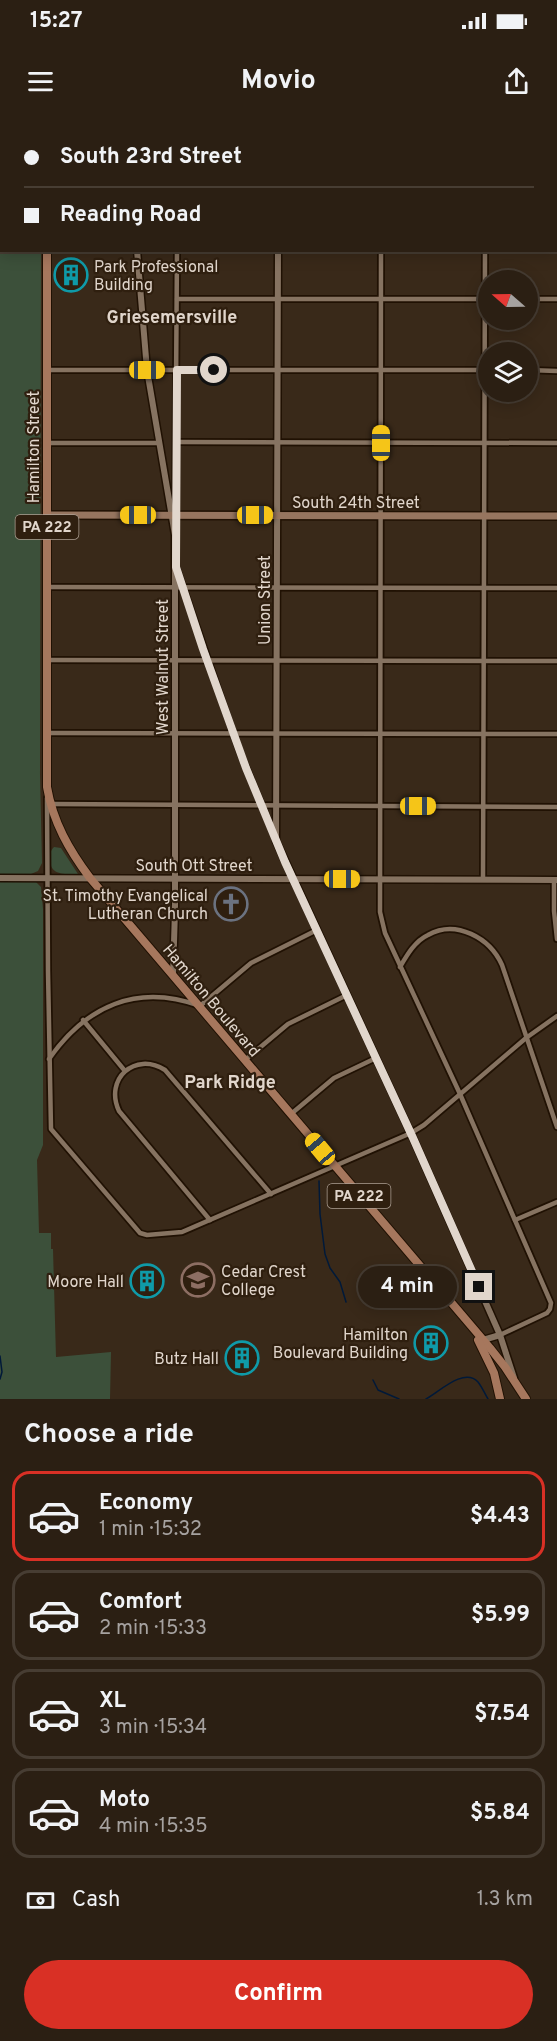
<!DOCTYPE html>
<html lang="en">
<head>
<meta charset="utf-8">
<style>
	body { margin:0; font-family:Overpass,sans-serif; background:#372c21; color:#f1f3f6; height:100vh; display:flex; flex-direction:column; font-size:22px; white-space:nowrap }
	* { box-sizing:border-box; margin:0 }
	p { font-size:20px; color:#a6a2a0 }
	.icon { flex:none; width:33px; height:33px; fill:none; stroke:currentColor; stroke-width:2; stroke-linecap:round; stroke-linejoin:round }
	.map { position:relative; height:1279px; overflow:hidden }
	.details { display:flex; flex-direction:column; background:#2b1f13; flex:1 }
	.details>* { flex:none }
	.top-card { position:absolute; left:0px; top:0px; width:558px; height:132px; box-shadow:0 3px 15px #0003,0 0 0 2px #473d33; display:grid; align-content:center; height:132px; padding:0 24px; background:#2b1f13 }
	.needle { width:39px; rotate:290deg }
	.controls { position:absolute; left:478px; top:150px; display:grid; gap:12px }
	.controls a { display:grid; place-items:center; width:60px; height:60px; border-radius:50%; background:#2b1f13; box-shadow:0 3px 15px #0003,0 0 0 2px #473d33; font-size:30px }
	.end { position:absolute; width:27px; height:27px; margin:-14px; border:8px solid #e1d6cc; background:#111; box-shadow:0 0 0 3px #111 }
	.from { border-radius:50% }
	.bubble { position:absolute; height:42px; border-radius:21px; background:#2b1f13; box-shadow:0 3px 15px #0003,0 0 0 2px #473d33; font-size:20px; font-weight:700; line-height:42px; text-align:center }
	.car { position:absolute; width:18px; height:36px; margin:-18px -9px; border-radius:8px; box-shadow:0 0 4px 2px #0007; background:linear-gradient(#f5c518 24%,#345 0 40%,#f5c518 0 76%,#345 0 86%,#f5c518 0) }
	.top-card b { display:flex; align-items:center; gap:21px; height:57px; font-size:22px }
	.top-card b+b { border-top:2px solid #473d33 }
	.top-card i { width:15px; height:15px; background:#f1f3f6 }
	ul { padding:0; list-style:none }
	li { display:flex; align-items:center; gap:18px; height:90px; margin:0 12px 9px; padding:0 12px; border:3px solid #473d33; border-radius:18px }
	li div { flex:1 }
	li b { display:block; font-size:22px }
	li em { font-style:normal; font-weight:700 }
	li.on { border-color:#d93025 }
	li>.icon { width:54px; height:54px; stroke-width:1.5 }
	h2 { padding:0 24px; font-size:27px; line-height:72px }
	.pay { display:flex; align-items:center; gap:15px; height:66px; padding:0 24px; font-size:22px }
	.pay p { margin-inline-start:auto }
	.button { display:flex; gap:12px; margin-top:auto; padding:12px 24px }
	.button a { flex:1; height:69px; border-radius:36px; background:#d93025; color:#fff; font-size:24px; font-weight:700; line-height:69px; text-align:center }
	.status { display:flex; justify-content:space-between; align-items:center; height:42px; padding:0 30px; background:#2b1f13; direction:ltr }
	.status svg { height:16px; fill:currentColor }
	header { display:flex; justify-content:space-between; align-items:center; height:78px; padding:0 24px; background:#2b1f13; font-size:27px; font-weight:700 }
	.map>svg:first-child { display:block }
</style>
</head>
<body>
<div class="status"><b>15:27</b><svg viewBox="0 0 49 12"><path d="M0 12V9h3v3zM5 12V6h3v6zM10 12V3h3v9zM15 12V0h3v12zM26 1h20v11H26zM47 4h2v5h-2z"/></svg></div>
<header><svg class="icon" aria-label="menu" viewBox="0 0 24 24"><path d="M4 6h16M4 12h16M4 18h16"/></svg>Movio<svg class="icon" aria-label="share" viewBox="0 0 24 24"><path d="M12 15V3M7 8l5-5 5 5M5 13v7h14v-7"/></svg></header>
<div class="map">
<svg width="557" height="1279" viewBox="0 0 557 1279">
	<rect width="100%" height="100%" fill="#392919"/>
	<g fill="#3c503a">
		<path d="M 0,0 L 41,0 L 2,2 L 2,130 L 41,131 L 40,654 L 42,743 L 38,751 L 31,754 L 0,754 Z"/>
		<path d="M 54,727 L 61,728 L 78,754 C 66,754 51,756 50,741 C 50,734 50,731 54,727 Z"/>
		<path d="M 0,762 L 36,762 L 41,767 L 43,789 L 43,1025 L 37,1040 L 39,1113 L 51,1113 L 51,1129 L 53,1129 L 56,1237 L 111,1232 L 110,1279 L 0,1279 Z"/>
	</g>
	<g fill="none" stroke-linecap="round" stroke-linejoin="round">
		<g stroke="#001939" stroke-width="1.5">
			<path d="M 553,0 L 557,0"/>
			<path d="M 22,2 L 22,0"/>
			<path d="M 0,72 L 2,66"/>
			<path d="M 319,1061 L 320,1094 L 325,1134 L 330,1148 L 340,1162 L 346,1182"/>
			<path d="M 0,1236 L 2,1252 L 0,1259"/>
			<path d="M 373,1260 L 378,1270 L 399,1279"/>
			<path d="M 426,1279 C 439,1272 464,1247 478,1262 C 482,1267 485,1274 488,1279"/>
		</g>
		<g stroke="#201103" stroke-width="8">
			<g id="minor">
				<path d="M 115,2 L 116,0"/>
				<path d="M 177,2 L 177,0"/>
				<path d="M 381,2 L 381,0"/>
				<path d="M 556,28 L 557,29"/>
				<path d="M 556,105 L 557,105"/>
				<path d="M 381,130 L 380,792 L 385,813 L 460,974 L 551,1183 L 550,1189 L 547,1193 L 500,1215"/>
				<path d="M 177,179 L 489,179"/>
				<path d="M 528,179 L 557,179"/>
				<path d="M 47,250 L 489,250"/>
				<path d="M 528,250 L 557,251"/>
				<path d="M 176,322 L 557,323"/>
				<path d="M 47,323 L 159,323"/>
				<path d="M 175,407 L 177,130"/>
				<path d="M 177,449 L 239,630 L 275,717"/>
				<path d="M 47,467 L 557,468"/>
				<path d="M 47,540 L 557,541"/>
				<path d="M 47,613 L 557,614"/>
				<path d="M 47,678 L 48,851 L 51,1009 L 140,1113 L 147,1115 L 182,1112 L 411,1013 L 424,1005 L 526,918 L 557,896"/>
				<path d="M 50,684 L 557,687"/>
				<path d="M 483,759 L 485,130"/>
				<path d="M 554,760 L 554,791 L 557,819"/>
				<path d="M 400,847 C 407,835 415,821 428,815 C 456,799 490,818 502,845 L 557,1007"/>
				<path d="M 83,900 L 125,951"/>
				<path d="M 49,939 C 86,886 137,863 200,886 L 251,843 L 317,810"/>
				<path d="M 245,940 L 288,904 L 347,875"/>
				<path d="M 291,994 L 334,958 L 376,938"/>
				<path d="M 210,1100 L 119,991 C 104,959 135,931 165,950 L 271,1074"/>
				<path d="M 515,1100 L 557,1082"/>
			</g>
		</g>
		<g stroke="#201103" stroke-width="9">
			<g id="tertiary">
				<path d="M 126,0 L 126,2"/>
				<path d="M 278,2 L 278,0"/>
				<path d="M 137,130 L 147,250 L 175,415 L 175,790 L 173,855"/>
				<path d="M 278,130 L 276,721 L 413,1018 L 500,1215 L 514,1258"/>
				<path d="M 0,758 L 557,760"/>
				<path d="M 483,1220 L 500,1215"/>
			</g>
		</g>
		<g stroke="#201103" stroke-width="10">
			<path id="secondary" d="M 47,395 L 557,396"/>
		</g>
		<g stroke="#201103" stroke-width="10">
			<g id="primary">
				<path d="M 48,2 L 48,0"/>
				<path d="M 47,130 L 47,667 C 53,702 69,730 90,758 L 490,1228 L 505,1247 L 526,1279"/>
				<path d="M 478,1220 L 494,1253 L 500,1279"/>
			</g>
		</g>
		<use href="#minor" stroke="#867361" stroke-width="4.5"/>
		<use href="#tertiary" stroke="#867361" stroke-width="6"/>
		<use href="#secondary" stroke="#96755f" stroke-width="7"/>
		<use href="#primary" stroke="#a6775d" stroke-width="8"/>
	</g>
	<g fill="none" stroke-linecap="round" stroke-linejoin="round">
		<path stroke="#e1d6cc" stroke-width="8" d="M 214,250 L 177,250 L 176,447 L 203,529 L 246,648 L 285,742 L 413,1018 L 479,1167"/>
	</g>
	<defs>
		<g id="building-ring" transform="scale(1.725)"><circle r="9.5" fill="#2f1f0f" stroke="#0f9aa8" stroke-width="1.5"/><path d="M-4-6H4V6H1V3H-1V6H-4ZM-2.5-4.3h1.7v1.8h-1.7ZM.8-4.3h1.7v1.8H.8ZM-2.5-1h1.7V.8h-1.7ZM.8-1h1.7V.8H.8Z" fill="#0f9aa8"/></g>
		<g id="church-ring" transform="scale(1.725)"><circle r="9.5" fill="#2f1f0f" stroke="#6b7280" stroke-width="1.5"/><path d="M-1.2-6h2.4v3.5h3.3v2.4h-3.3V6h-2.4V-.1h-3.3v-2.4h3.3Z" fill="#6b7280"/></g>
		<g id="university-ring" transform="scale(1.725)"><circle r="9.5" fill="#2f1f0f" stroke="#8d6e63" stroke-width="1.5"/><path d="M0-5L7-2L0 1L-7-2ZM-4 1L0 2.5L4 1V4Q0 6-4 4Z" fill="#8d6e63"/></g>
	</defs>
	<g fill-rule="evenodd">
		<use href="#building-ring" x="71" y="155"/>
		<use href="#church-ring" x="231" y="784"/>
		<use href="#university-ring" x="198" y="1160"/>
		<use href="#building-ring" x="147" y="1161"/>
		<use href="#building-ring" x="431" y="1223"/>
		<use href="#building-ring" x="242" y="1238"/>
	</g>
	<g text-anchor="middle" stroke-width="4.5" stroke-linejoin="round" paint-order="stroke">
		<g fill="#2f1f0f" stroke="#ac9f93" stroke-width="1.5">
			<rect x="15.5" y="395" width="63" height="24" rx="4.5"/>
			<rect x="327.5" y="1064" width="63" height="24" rx="4.5"/>
		</g>
		<g font-size="15" font-weight="bold" fill="#e1d6cc">
			<text x="47" y="412">PA 222</text>
			<text x="359" y="1081">PA 222</text>
		</g>
		<g font-size="16" fill="#e1d6cc" stroke="#2f1f0f" text-anchor="end">
			<text x="94" y="152" text-anchor="start">Park Professional<tspan x="94" dy="18">Building</tspan></text>
			<text x="208" y="781">St. Timothy Evangelical<tspan x="208" dy="18">Lutheran Church</tspan></text>
			<text x="221" y="1157" text-anchor="start">Cedar Crest<tspan x="221" dy="18">College</tspan></text>
			<text x="124" y="1167">Moore Hall</text>
			<text x="408" y="1220">Hamilton<tspan x="408" dy="18">Boulevard Building</tspan></text>
			<text x="219" y="1244">Butz Hall</text>
		</g>
		<g font-size="16" fill="#e1d6cc" stroke="#2f1f0f">
			<text transform="translate(33 327) rotate(-90)" y="6">Hamilton Street</text>
			<text x="356" y="388">South 24th Street</text>
			<text transform="translate(264 480) rotate(-90)" y="6">Union Street</text>
			<text transform="translate(162 547) rotate(-90)" y="6">West Walnut Street</text>
			<text x="194" y="751">South Ott Street</text>
			<text transform="translate(212 880) rotate(50)" y="6">Hamilton Boulevard</text>
		</g>
		<g font-size="18" font-weight="bold" fill="#e1d6cc" stroke="#2f1f0f">
			<text x="172" y="203">Griesemersville</text>
			<text x="230" y="968">Park Ridge</text>
		</g>
	</g>
</svg>
<div class="controls">
<a><svg class="needle" viewBox="-14 -14 28 28"><path d="M0-13l5 13h-10z" fill="#e53935"/><path d="M0 13l5-13h-10z" fill="#a6a2a0"/></svg></a>
<a><svg class="icon" aria-label="layers" viewBox="0 0 24 24"><path d="M12 4l9 5-9 5-9-5zM3 14l9 5 9-5"/></svg></a>
</div>
<i class="end from" style="left:214px;top:250px"></i>
<i class="end" style="left:479px;top:1167px"></i>
<div class="bubble" style="left:358px;top:1146px;width:99px">4 min</div>
<i class="car" style="left:147px;top:250px;rotate:90deg"></i>
<i class="car" style="left:381px;top:323px;rotate:0deg"></i>
<i class="car" style="left:138px;top:395px;rotate:270deg"></i>
<i class="car" style="left:255px;top:395px;rotate:90deg"></i>
<i class="car" style="left:418px;top:686px;rotate:90deg"></i>
<i class="car" style="left:342px;top:759px;rotate:90deg"></i>
<i class="car" style="left:320px;top:1029px;rotate:320deg"></i>
<div class="top-card">
<b><i class="from"></i>South 23rd Street</b>
<b><i></i>Reading Road</b>
</div>
</div>
<section class="details">
<h2>Choose a ride</h2>
<ul>
<li class="on"><svg class="icon" aria-label="car" viewBox="0 0 24 24"><path d="M5 17H2v-5l4-1 3-4h7l3 4 3 1v5h-3M9 17h6M6 11h13"/><circle cx="7" cy="17" r="2"/><circle cx="17" cy="17" r="2"/></svg><div><b>Economy</b><p>1 min · 15:32</p></div><em>$4.43</em></li>
<li><svg class="icon" aria-label="car" viewBox="0 0 24 24"><path d="M5 17H2v-5l4-1 3-4h7l3 4 3 1v5h-3M9 17h6M6 11h13"/><circle cx="7" cy="17" r="2"/><circle cx="17" cy="17" r="2"/></svg><div><b>Comfort</b><p>2 min · 15:33</p></div><em>$5.99</em></li>
<li><svg class="icon" aria-label="car" viewBox="0 0 24 24"><path d="M5 17H2v-5l4-1 3-4h7l3 4 3 1v5h-3M9 17h6M6 11h13"/><circle cx="7" cy="17" r="2"/><circle cx="17" cy="17" r="2"/></svg><div><b>XL</b><p>3 min · 15:34</p></div><em>$7.54</em></li>
<li><svg class="icon" aria-label="car" viewBox="0 0 24 24"><path d="M5 17H2v-5l4-1 3-4h7l3 4 3 1v5h-3M9 17h6M6 11h13"/><circle cx="7" cy="17" r="2"/><circle cx="17" cy="17" r="2"/></svg><div><b>Moto</b><p>4 min · 15:35</p></div><em>$5.84</em></li>
</ul>
<div class="pay"><svg class="icon" aria-label="cash" viewBox="0 0 24 24"><path d="M3 7h18v10H3z"/><circle cx="12" cy="12" r="2"/></svg>Cash<p>1.3 km</p></div>
<div class="button"><a>Confirm</a></div>
</section>
</body>
</html>
